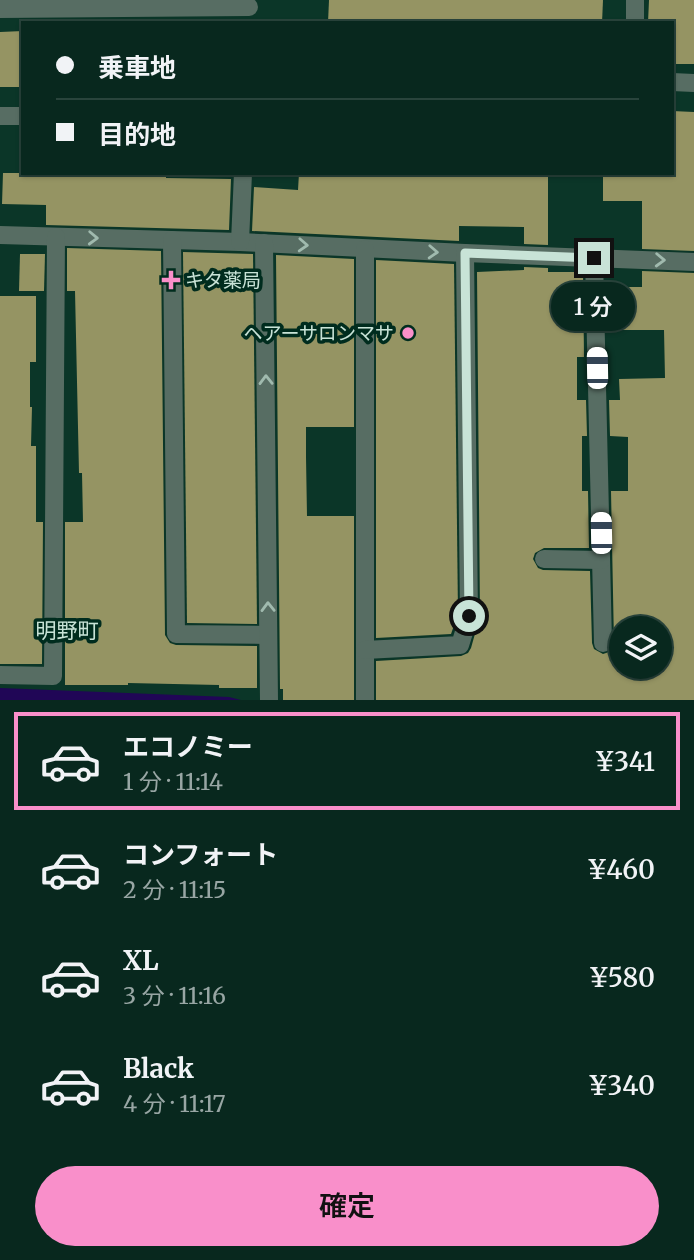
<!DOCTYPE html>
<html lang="ja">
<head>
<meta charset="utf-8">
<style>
	body { margin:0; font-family:Merriweather,"Noto Sans JP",serif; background:#113027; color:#f1f3f6; height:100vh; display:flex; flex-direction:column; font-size:26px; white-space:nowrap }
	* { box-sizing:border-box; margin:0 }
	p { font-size:23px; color:#98a6a4 }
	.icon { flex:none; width:38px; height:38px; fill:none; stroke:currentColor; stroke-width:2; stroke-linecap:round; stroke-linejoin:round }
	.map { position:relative; height:700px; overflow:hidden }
	.sheet { display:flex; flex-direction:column; background:#08281e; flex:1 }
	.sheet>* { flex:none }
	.hud { position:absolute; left:21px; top:21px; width:653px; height:154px; border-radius:0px; box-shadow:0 2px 5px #0004,0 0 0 2px #29443c; display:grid; align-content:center; height:154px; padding:0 35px; background:#08281e }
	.tools { position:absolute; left:609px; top:616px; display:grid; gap:14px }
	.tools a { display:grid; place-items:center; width:63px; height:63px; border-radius:50%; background:#08281e; box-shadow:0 2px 5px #0004,0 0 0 2px #29443c; font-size:35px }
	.end { position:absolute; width:32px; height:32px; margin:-16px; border:9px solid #c8e3d7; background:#111; box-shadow:0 0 0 4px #111 }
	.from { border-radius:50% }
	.bubble { position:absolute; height:49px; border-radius:24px; background:#08281e; box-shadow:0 2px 5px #0004,0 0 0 2px #29443c; font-size:23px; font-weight:600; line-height:49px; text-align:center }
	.car { position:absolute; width:21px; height:42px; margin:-21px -10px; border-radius:9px; box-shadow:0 0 5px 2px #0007; background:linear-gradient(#fff 24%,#345 0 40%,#fff 0 76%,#345 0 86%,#fff 0) }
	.hud b { display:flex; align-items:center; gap:24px; height:66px; font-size:26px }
	.hud b+b { border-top:2px solid #29443c }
	.hud i { width:18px; height:18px; background:#f1f3f6 }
	ul { padding:12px 0 0; list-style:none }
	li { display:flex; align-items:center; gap:21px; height:98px; margin:0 14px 10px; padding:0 21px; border:4px solid transparent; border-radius:0px }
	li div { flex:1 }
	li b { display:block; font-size:26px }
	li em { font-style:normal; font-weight:600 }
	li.selected { border-color:#f98fca }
	li>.icon { width:63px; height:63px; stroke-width:1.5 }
	.button { display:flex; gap:14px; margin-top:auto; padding:14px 35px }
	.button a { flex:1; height:80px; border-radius:42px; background:#f98fca; color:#111; font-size:28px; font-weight:600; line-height:80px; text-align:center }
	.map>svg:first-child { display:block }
</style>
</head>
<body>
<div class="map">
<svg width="694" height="700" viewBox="0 0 694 700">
	<rect width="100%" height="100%" fill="#0b3628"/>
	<path fill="#200656" d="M 0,688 L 229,697 L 241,700 L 0,700 Z"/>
	<g fill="#959463" fill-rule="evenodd">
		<path d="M 329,0 L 603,0 L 602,23 L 328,23 Z"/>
		<path d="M 649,0 L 694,0 L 694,64 L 672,64 L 672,23 L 648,23 Z"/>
		<path d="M 23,31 L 22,87 L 0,87 L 0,32 Z"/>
		<path d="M 672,111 L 694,112 L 694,251 L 642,249 L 642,201 L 603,201 L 603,173 L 672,173 Z"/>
		<path d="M 3,173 L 166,173 L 166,178 L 231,179 L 229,230 L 46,225 L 46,205 L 2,204 Z"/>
		<path d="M 299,173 L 548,173 L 548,245 L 524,244 L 524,227 L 459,226 L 459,241 L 252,231 L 254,187 L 298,190 Z"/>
		<path d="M 67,248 L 161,251 L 165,635 L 170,643 L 176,645 L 257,646 L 257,688 L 219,688 L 219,685 L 128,683 L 128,685 L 65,685 L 65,522 L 83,522 L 82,473 L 79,473 L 75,291 L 67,291 Z"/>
		<path d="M 183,252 L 253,254 L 257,624 L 187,623 Z"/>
		<path d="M 20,254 L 45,254 L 44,291 L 19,291 Z"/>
		<path d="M 276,255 L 354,259 L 354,427 L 306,427 L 306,457 L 307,516 L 354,516 L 354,700 L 283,700 L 283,689 L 280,689 Z"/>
		<path d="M 376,260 L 454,264 L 458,614 L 451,634 L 376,638 Z"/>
		<path d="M 524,267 L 548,268 L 548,272 L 583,272 L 584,357 L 577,357 L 577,400 L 586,400 L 587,436 L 582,436 L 582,491 L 588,491 L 589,548 L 544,548 L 535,553 L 533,559 L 538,568 L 543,570 L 590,571 L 592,643 L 594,649 L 603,654 L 609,652 L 614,643 L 611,491 L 628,491 L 628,437 L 610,436 L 609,400 L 620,400 L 619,379 L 665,378 L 664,330 L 607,330 L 606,287 L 642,287 L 642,271 L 694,273 L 694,700 L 376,700 L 376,661 L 461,656 L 468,653 L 471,648 L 480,616 L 477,272 L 524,270 ZM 621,628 L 660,628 L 660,667 L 621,667 Z"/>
		<path d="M 0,296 L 36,296 L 36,362 L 30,362 L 30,407 L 32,407 L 31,446 L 36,446 L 36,522 L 43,522 L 42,664 L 0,664 Z"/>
	</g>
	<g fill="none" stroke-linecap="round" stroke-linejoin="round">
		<g stroke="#576d63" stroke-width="18">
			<path d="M 0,9 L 249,7"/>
			<path d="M 635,23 L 635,0"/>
			<path d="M 672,82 L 694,83"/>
			<path d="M 0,116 L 23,116"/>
			<path d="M 0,235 L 240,242 L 465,253 L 694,262"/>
			<path d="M 172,240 L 176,634 L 268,635"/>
			<path d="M 240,242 L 243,173"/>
			<path d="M 264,243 L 269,700"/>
			<path d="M 365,249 L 365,700"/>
			<path d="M 594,258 L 603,643"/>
			<path d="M 544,559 L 601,560"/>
			<path d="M 365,650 L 460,645 L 469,616 L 465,253"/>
			<path d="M 0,675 L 53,676 L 56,237"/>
		</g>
	</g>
	<defs><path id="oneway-chevron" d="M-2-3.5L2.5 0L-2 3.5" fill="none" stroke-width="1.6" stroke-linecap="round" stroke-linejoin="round" transform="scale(1.75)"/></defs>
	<g stroke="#a0baae">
		<use href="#oneway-chevron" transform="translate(93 238) rotate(2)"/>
		<use href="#oneway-chevron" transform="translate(303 245) rotate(3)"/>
		<use href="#oneway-chevron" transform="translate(433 252) rotate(3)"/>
		<use href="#oneway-chevron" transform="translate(660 260) rotate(2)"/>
		<use href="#oneway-chevron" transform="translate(266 380) rotate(-91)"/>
		<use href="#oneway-chevron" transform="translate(268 607) rotate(-91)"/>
	</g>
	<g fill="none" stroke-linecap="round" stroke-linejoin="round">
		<path stroke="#c8e3d7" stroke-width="9" d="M 469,616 L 465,253 L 594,258"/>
	</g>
	<g fill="#f98fca" stroke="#002c1e" stroke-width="2.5">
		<path d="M167.5 269.5h7v7h7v7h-7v7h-7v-7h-7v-7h7z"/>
		<circle cx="408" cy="333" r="7"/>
	</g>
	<g text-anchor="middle" stroke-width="7" stroke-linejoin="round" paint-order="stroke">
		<g font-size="19" fill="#c8e3d7" stroke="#002c1e" text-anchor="start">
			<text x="185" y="287">キタ薬局</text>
			<text x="394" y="340" text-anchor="end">ヘアーサロンマサ</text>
		</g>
		<g font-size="21" fill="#c8e3d7" stroke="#002c1e">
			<text x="67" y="638">明野町</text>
		</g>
	</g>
</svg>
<div class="tools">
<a><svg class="icon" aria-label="layers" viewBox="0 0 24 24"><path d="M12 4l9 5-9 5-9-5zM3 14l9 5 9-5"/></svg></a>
</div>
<i class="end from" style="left:469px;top:616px"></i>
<i class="end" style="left:594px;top:258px"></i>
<div class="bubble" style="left:551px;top:282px;width:84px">1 分</div>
<i class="car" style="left:597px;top:368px;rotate:359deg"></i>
<i class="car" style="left:601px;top:533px;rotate:359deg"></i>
<div class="hud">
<b><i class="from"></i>乗車地</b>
<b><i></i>目的地</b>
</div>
</div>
<section class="sheet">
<ul>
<li class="selected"><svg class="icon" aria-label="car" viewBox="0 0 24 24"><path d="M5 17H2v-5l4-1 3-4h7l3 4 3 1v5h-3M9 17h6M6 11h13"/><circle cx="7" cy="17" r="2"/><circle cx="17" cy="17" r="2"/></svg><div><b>エコノミー</b><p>1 分 · 11:14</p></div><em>¥341</em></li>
<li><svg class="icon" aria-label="car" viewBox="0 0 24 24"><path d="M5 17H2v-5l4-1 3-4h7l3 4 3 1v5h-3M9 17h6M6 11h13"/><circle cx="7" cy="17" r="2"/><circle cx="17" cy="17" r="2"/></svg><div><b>コンフォート</b><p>2 分 · 11:15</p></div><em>¥460</em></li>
<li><svg class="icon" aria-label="car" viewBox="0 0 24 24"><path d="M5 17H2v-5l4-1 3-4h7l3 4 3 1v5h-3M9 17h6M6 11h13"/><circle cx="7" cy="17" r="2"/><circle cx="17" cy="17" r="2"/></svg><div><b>XL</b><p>3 分 · 11:16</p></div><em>¥580</em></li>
<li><svg class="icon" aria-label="car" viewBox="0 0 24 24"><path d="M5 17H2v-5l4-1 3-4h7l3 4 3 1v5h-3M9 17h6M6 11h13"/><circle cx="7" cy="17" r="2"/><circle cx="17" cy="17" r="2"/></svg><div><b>Black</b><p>4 分 · 11:17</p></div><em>¥340</em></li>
</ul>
<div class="button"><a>確定</a></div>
</section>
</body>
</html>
